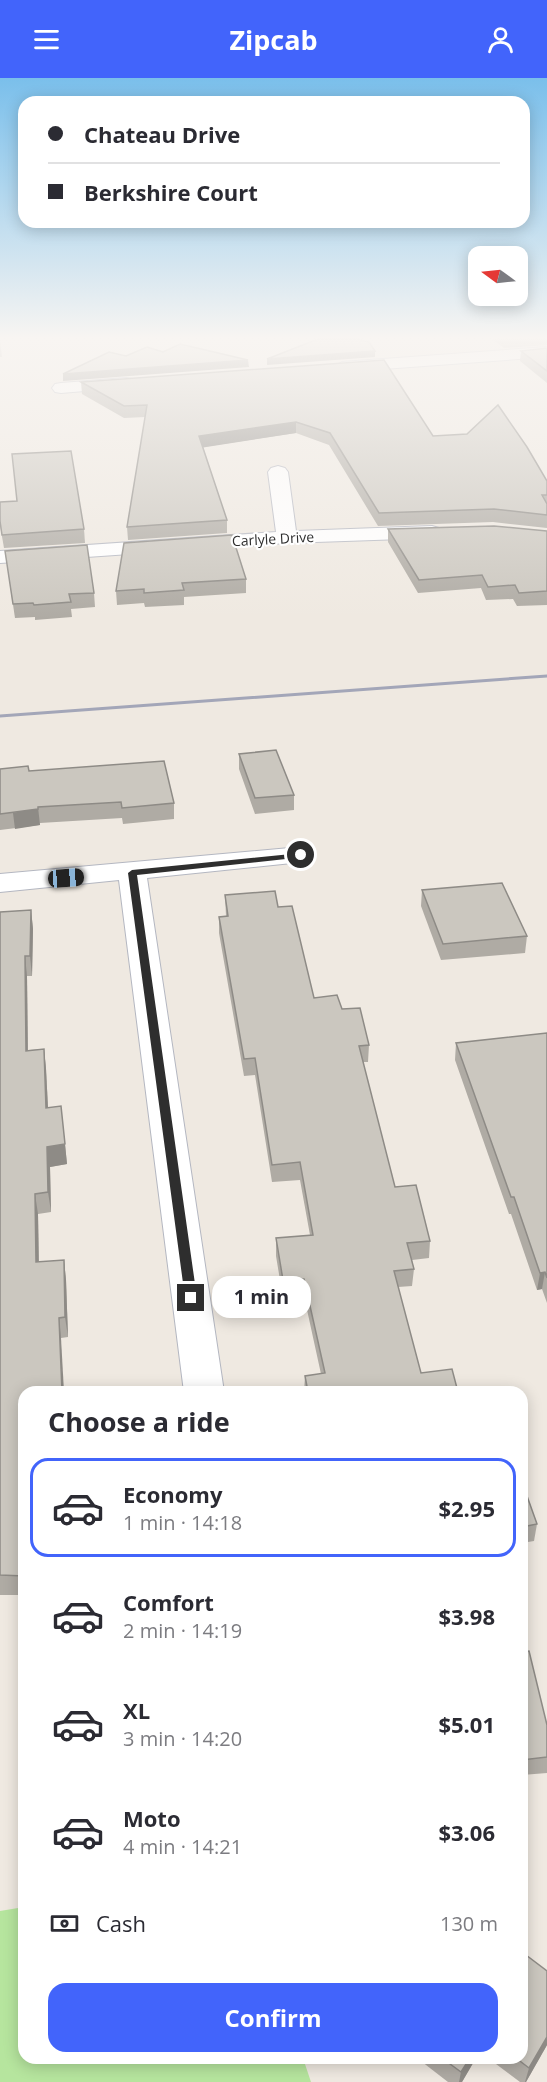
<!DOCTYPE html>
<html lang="en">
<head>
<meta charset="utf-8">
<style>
	body { margin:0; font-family:"Open Sans",sans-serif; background:#f7f7f7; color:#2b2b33; height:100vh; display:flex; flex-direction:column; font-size:22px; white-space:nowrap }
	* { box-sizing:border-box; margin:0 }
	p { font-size:20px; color:#7c7c81 }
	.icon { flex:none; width:33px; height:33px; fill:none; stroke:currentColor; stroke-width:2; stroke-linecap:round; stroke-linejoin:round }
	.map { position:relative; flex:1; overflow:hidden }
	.side { position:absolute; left:18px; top:1308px; width:510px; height:678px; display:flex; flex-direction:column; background:#fff; border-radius:18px; box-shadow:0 3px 15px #0003 }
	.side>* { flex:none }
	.top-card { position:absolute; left:18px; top:18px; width:512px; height:132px; border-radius:18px; box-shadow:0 3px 15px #0003; display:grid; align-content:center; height:132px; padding:0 30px; background:#fff }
	.needle { width:39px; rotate:285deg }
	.controls { position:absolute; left:468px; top:168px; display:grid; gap:12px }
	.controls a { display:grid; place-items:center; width:60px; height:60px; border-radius:12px; background:#fff; box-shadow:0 3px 15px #0003; font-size:30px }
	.end { position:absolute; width:27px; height:27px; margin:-14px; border:8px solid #2e2e2e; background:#fff; box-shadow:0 0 0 3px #fff }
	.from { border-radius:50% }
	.bubble { position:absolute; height:42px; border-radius:18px; background:#fff; box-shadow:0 3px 15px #0003; font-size:20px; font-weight:700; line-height:42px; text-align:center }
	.car { position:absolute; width:18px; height:36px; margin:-18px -9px; border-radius:8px; box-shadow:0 0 4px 2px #0007; background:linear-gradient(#222 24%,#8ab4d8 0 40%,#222 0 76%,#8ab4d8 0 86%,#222 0) }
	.top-card b { display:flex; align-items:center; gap:21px; height:57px; font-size:22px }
	.top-card b+b { border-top:2px solid #e1e1e2 }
	.top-card i { width:15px; height:15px; background:#2b2b33 }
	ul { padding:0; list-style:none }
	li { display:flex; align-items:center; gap:18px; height:99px; margin:0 12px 9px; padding:0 18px; border:3px solid transparent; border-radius:18px }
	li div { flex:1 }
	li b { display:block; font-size:22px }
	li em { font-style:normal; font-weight:700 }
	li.active { border-color:#4264fb }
	li>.icon { width:54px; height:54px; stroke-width:1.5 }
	h2 { padding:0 30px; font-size:27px; line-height:72px }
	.pay { display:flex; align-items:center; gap:15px; height:66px; padding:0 30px; font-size:22px }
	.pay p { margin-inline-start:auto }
	.primary-button { display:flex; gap:12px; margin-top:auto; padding:12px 30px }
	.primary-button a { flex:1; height:69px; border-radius:18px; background:#4264fb; color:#fff; font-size:24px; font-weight:700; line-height:69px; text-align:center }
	header { display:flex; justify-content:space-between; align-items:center; height:78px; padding:0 30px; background:#4264fb; color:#fff; font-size:27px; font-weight:700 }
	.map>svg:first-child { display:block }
</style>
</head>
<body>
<header><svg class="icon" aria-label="menu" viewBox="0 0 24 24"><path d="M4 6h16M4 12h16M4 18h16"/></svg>Zipcab<svg class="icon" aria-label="person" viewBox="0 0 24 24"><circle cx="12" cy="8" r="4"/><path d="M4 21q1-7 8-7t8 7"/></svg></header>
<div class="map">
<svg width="547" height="2004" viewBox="0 0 547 2004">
	<rect width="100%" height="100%" fill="#efe9e1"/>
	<path fill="#b6e59e" d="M 24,1829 L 24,1980 L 303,1980 L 311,2004 L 0,2004 L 0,1833 Z"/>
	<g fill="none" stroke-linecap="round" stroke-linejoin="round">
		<g stroke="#b4b7c1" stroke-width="2">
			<g id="minor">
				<path d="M 547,269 L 547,279 L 342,294 L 334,289 L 342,284 Z"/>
				<path d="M 126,300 L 132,301 L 135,305 L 132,309 L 61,315 L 55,314 L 52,310 L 55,306 L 61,305 Z"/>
				<path d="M 278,388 L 285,390 L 288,394 L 296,453 L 432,448 L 439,450 L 442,454 L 439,458 L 432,460 L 287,465 L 0,485 L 0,473 L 276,454 L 268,394 L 271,390 Z"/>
				<path d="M 301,769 L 311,771 L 315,777 L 311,783 L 147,800 L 224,1314 L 184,1314 L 119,802 L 0,814 L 0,796 Z"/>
			</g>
		</g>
		<use href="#minor" fill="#fff" fill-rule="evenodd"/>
		<path stroke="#a3a6b8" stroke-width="3" d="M 0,638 L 547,598"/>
	</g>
	<g fill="#afaba4">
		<path d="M 0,261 L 2,279 L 0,279 Z"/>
		<path d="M 492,261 L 547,261 L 547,267 L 504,270 Z"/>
		<path d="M 547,270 L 547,305 L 520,283 L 521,273 Z"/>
		<path d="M 81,304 L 433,358 L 547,403 L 547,450 L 493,444 L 378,448 L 329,367 L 296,355 L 203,369 L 227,442 L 227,455 L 128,462 L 127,449 L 145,339 L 124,340 L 82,316 Z"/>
		<path d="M 17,423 L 84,451 L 85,465 L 4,470 L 0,447 L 0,424 Z"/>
		<path d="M 388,451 L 547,453 L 547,527 L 517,528 L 513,521 L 486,522 L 481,510 L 418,515 L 388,464 Z"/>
		<path d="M 124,465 L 246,501 L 246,515 L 184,519 L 184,527 L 145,529 L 144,525 L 117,527 L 116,513 Z"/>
		<path d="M 5,473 L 94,515 L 95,529 L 71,531 L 72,539 L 35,542 L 35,539 L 15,540 Z"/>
		<path d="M 239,676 L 294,717 L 294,732 L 255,736 L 239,691 Z"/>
		<path d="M 0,691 L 29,693 L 174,725 L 174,741 L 123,746 L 122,740 L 40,745 L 40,747 L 0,752 Z"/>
		<path d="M 422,812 L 527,858 L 525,875 L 441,882 L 421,828 Z"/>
		<path d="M 225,817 L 278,829 L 314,920 L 342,931 L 369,967 L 368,984 L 363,984 L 395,1109 L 430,1163 L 429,1180 L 412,1182 L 414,1191 L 412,1208 L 398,1209 L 421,1295 L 458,1314 L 304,1314 L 305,1298 L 321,1296 L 304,1218 L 283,1220 L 276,1178 L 276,1160 L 310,1157 L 300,1102 L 272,1104 L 255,997 L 244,998 L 219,855 L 219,839 L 226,838 Z"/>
		<path d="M 31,832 L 33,851 L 32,898 L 27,898 L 28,972 L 44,971 L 46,991 L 48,1030 L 61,1028 L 67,1086 L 50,1089 L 51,1134 L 38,1136 L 39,1184 L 64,1182 L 66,1202 L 68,1259 L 61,1260 L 24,1314 L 24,1517 L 0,1517 L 0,834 Z"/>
		<path d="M 547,955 L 547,1225 L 542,1211 L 537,1212 L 511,1136 L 509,1136 L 455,982 L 456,965 Z"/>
		<path d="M 522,1404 L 537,1446 L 534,1463 L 522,1465 Z"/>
		<path d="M 522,1574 L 547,1647 L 547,1695 L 522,1697 Z"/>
		<path d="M 547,1893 L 547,1967 L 526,2004 L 520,2004 L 488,1980 L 522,1980 Z"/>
		<path d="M 417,1980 L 476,1980 L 462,2004 L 448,2004 Z"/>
	</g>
	<g fill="#8e8b86">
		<path d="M 375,273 L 375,279 L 267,287 L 267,281 Z"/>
		<path d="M 248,282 L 249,289 L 63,303 L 63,296 Z"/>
		<path d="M 296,344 L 296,355 L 200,370 L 199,358 Z"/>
		<path d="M 38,729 L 40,747 L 15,751 L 13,735 Z"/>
		<path d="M 31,832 L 33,851 L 32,898 L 30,878 Z"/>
		<path d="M 25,878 L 27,898 L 28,992 L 26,973 Z"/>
		<path d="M 44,971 L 46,991 L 49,1050 L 46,1030 Z"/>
		<path d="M 65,1066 L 67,1086 L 50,1089 L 51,1134 L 48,1114 L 47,1069 Z"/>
		<path d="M 35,1116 L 38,1136 L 39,1204 L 36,1184 Z"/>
		<path d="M 64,1182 L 66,1202 L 68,1259 L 65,1239 Z"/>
		<path d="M 545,1194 L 542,1211 L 537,1212 L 540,1195 Z"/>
		<path d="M 59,1240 L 61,1260 L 64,1314 L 62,1314 Z"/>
		<path d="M 547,1959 L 547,1967 L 526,2004 L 525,2004 L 529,1990 Z"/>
		<path d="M 470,1980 L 476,1980 L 462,2004 L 459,2004 L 461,1994 Z"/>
	</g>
	<g fill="#cbc7bf" stroke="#8e8b86" stroke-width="1.5">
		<path d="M 318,261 L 357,261 L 369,264 L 375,273 L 267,281 Z"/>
		<path d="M 180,266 L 248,282 L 63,296 L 109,274 L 126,278 L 147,269 L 163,274 Z"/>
		<path d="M 547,270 L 547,293 L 521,273 Z"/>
		<path d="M 384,282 L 433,358 L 467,356 L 498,327 L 527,369 L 547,403 L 547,417 L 542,417 L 547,426 L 547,437 L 494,431 L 379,435 L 330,355 L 296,344 L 199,358 L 227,442 L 127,449 L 147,327 L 124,328 L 81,304 Z"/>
		<path d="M 71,373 L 84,451 L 2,457 L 0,443 L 0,424 L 17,423 L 12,376 Z"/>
		<path d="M 494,448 L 547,453 L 547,513 L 519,515 L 515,507 L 488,509 L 482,497 L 419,502 L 388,451 Z"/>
		<path d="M 232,457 L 246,501 L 182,505 L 184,512 L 144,515 L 144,511 L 116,513 L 124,465 Z"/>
		<path d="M 87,467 L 94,515 L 69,516 L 71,524 L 34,527 L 33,525 L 13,526 L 5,473 Z"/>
		<path d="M 276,672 L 294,717 L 255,720 L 239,676 Z"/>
		<path d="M 164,683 L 174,725 L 122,730 L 121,724 L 38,729 L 38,731 L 0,736 L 0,691 L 28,688 L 29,693 Z"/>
		<path d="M 502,805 L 527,858 L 443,866 L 422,812 Z"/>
		<path d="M 275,813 L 278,829 L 292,828 L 314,920 L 337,917 L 342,931 L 360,930 L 369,967 L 359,968 L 395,1109 L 416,1107 L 430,1163 L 407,1165 L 414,1191 L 394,1193 L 421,1295 L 452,1291 L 458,1314 L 308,1314 L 305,1298 L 325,1295 L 304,1201 L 283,1202 L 276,1160 L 313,1157 L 300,1084 L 272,1087 L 255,980 L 244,981 L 219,839 L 228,838 L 225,817 Z"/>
		<path d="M 31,832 L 30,878 L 25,878 L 26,973 L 44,971 L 46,1030 L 61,1028 L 65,1066 L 47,1069 L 48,1114 L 35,1116 L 36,1184 L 64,1182 L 65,1239 L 59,1240 L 62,1314 L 24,1314 L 24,1498 L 0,1497 L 0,834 Z"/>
		<path d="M 547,955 L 547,1200 L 545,1194 L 540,1195 L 514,1119 L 511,1119 L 456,965 Z"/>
		<path d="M 522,1404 L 537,1446 L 522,1449 Z"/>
		<path d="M 529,1573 L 547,1647 L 547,1679 L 522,1682 L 522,1574 Z"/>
		<path d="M 522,1838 L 525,1840 L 522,1846 Z"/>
		<path d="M 522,1874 L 547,1893 L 547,1959 L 529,1990 L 516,1980 L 522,1980 Z"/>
		<path d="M 442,1980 L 470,1980 L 461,1994 Z"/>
	</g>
	<linearGradient id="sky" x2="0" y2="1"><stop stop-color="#7abfeb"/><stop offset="0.48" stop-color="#f8f5f2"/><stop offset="1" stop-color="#f8f5f2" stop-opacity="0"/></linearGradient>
	<rect width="547" height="541" fill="url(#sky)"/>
	<path fill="#2e2e2e" d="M 301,775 L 305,777 L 304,779 L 137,797 L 197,1220 L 191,1224 L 185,1220 L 128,795 L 132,792 Z"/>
	<g text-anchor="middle" stroke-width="4.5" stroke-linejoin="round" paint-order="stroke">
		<g font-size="14" fill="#2e2e2e" stroke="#fff">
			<text transform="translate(273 461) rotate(-3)" y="5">Carlyle Drive</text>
		</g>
	</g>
</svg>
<div class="controls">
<a><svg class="needle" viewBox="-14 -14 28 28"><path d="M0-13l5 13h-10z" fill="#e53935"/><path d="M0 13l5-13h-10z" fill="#7c7c81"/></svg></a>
</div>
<i class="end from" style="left:301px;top:777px"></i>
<i class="end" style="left:191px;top:1220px"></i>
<div class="bubble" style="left:212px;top:1198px;width:99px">1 min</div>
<i class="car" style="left:66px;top:800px;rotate:86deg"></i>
<div class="top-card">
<b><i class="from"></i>Chateau Drive</b>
<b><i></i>Berkshire Court</b>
</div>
<section class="side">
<h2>Choose a ride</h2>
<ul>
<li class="active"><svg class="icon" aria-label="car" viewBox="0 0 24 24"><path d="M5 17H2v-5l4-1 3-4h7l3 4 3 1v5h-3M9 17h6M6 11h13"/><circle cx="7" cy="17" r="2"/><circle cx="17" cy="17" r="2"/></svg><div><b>Economy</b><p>1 min · 14:18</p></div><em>$2.95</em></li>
<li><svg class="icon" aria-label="car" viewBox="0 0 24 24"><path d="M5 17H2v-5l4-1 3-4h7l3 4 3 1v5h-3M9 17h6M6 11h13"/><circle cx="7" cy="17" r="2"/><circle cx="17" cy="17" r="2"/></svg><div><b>Comfort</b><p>2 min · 14:19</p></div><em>$3.98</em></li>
<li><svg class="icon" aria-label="car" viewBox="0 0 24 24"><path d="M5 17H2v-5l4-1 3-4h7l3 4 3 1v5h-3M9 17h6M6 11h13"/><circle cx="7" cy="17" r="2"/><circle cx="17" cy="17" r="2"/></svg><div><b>XL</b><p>3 min · 14:20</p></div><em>$5.01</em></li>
<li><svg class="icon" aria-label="car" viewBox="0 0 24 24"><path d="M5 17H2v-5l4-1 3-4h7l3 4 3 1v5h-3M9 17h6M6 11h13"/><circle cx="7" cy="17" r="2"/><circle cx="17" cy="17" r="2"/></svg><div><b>Moto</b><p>4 min · 14:21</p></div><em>$3.06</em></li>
</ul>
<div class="pay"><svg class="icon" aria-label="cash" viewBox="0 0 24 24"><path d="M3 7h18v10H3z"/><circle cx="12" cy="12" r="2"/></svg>Cash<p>130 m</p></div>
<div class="primary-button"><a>Confirm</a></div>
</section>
</div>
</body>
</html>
